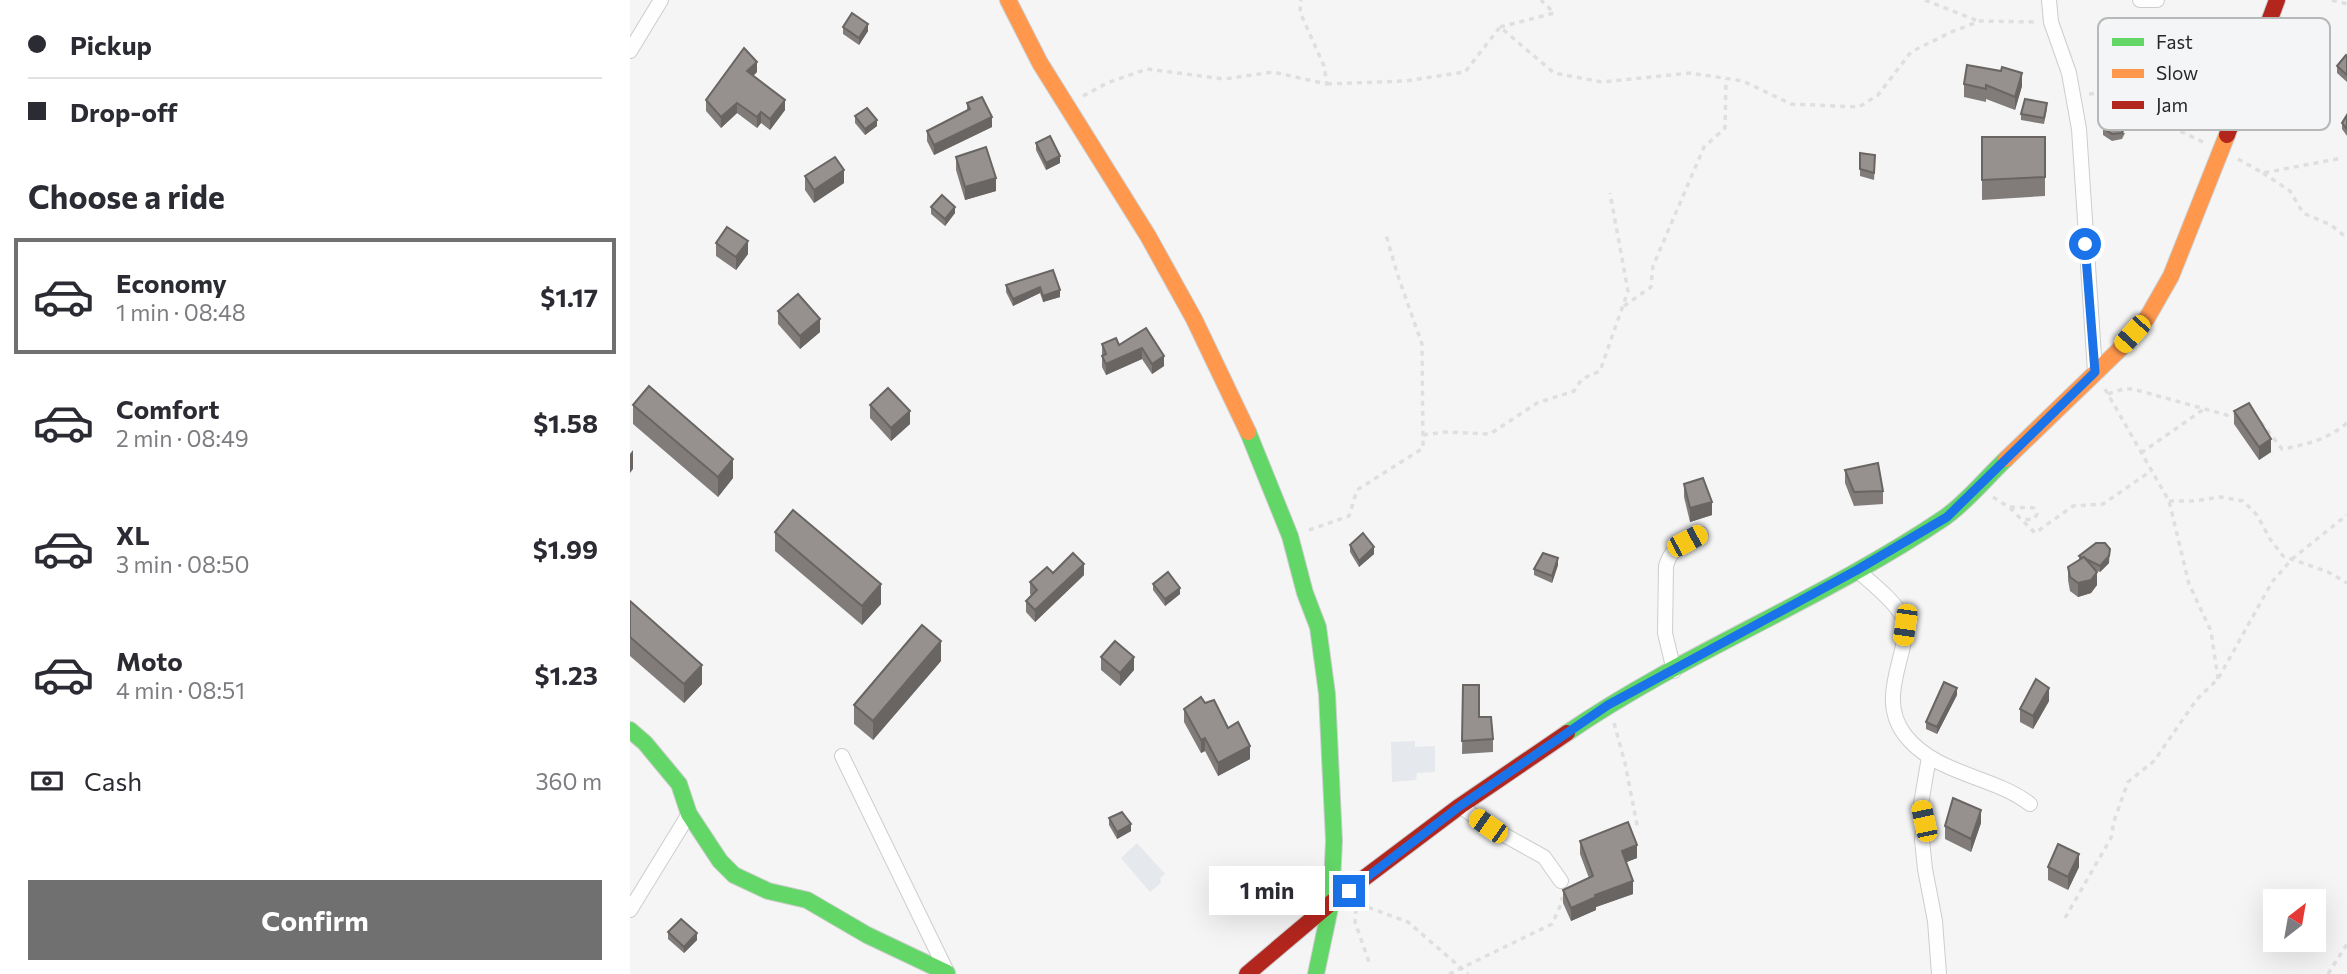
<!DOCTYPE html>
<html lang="en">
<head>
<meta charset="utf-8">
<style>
	body { margin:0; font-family:Commissioner,sans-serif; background:#f2f2f3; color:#2b2b33; height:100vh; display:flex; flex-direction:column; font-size:26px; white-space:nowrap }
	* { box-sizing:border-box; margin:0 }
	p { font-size:23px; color:#7c7c81 }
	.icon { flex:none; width:38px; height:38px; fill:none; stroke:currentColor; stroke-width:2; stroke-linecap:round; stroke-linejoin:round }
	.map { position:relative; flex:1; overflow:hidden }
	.side { display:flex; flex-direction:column; background:#fff; width:630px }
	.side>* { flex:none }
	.banner { display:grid; align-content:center; height:154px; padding:0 28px; background:#fff }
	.needle { width:46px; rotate:31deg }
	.controls { position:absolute; left:1633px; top:889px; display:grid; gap:14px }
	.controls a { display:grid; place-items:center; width:63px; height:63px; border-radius:0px; background:#fff; box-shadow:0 7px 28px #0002; font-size:35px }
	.end { position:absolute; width:32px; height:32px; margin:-16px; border:9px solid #1a73e8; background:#fff; box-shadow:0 0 0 4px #fff }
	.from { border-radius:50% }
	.bubble { position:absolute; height:49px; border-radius:0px; background:#fff; box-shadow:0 7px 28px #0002; font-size:23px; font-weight:700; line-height:49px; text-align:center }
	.car { position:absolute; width:21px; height:42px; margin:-21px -10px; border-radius:9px; box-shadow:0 0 5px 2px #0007; background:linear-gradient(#f5c518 24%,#345 0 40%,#f5c518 0 76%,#345 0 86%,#f5c518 0) }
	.banner b { display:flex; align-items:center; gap:24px; height:66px; font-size:26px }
	.banner b+b { border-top:2px solid #e1e1e2 }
	.banner i { width:18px; height:18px; background:#2b2b33 }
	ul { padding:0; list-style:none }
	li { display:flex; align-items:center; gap:21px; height:116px; margin:0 14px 10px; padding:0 14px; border:4px solid transparent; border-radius:0px }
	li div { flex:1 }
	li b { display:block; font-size:26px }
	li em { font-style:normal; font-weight:700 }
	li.selected { border-color:#707070 }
	li>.icon { width:63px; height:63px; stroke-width:1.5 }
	h2 { padding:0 28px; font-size:32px; line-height:84px }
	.pay { display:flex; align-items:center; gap:18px; height:77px; padding:0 28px; font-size:26px }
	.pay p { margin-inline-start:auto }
	.cta { display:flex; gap:14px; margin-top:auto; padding:14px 28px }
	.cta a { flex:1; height:80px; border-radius:0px; background:#707070; color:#fff; font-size:28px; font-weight:700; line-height:80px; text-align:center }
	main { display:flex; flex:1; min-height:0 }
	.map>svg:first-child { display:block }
</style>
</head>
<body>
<main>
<section class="side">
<div class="banner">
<b><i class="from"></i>Pickup</b>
<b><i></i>Drop-off</b>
</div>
<h2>Choose a ride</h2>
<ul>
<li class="selected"><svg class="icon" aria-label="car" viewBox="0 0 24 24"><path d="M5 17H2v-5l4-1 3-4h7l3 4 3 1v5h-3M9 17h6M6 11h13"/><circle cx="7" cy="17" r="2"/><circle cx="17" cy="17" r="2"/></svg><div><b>Economy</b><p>1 min · 08:48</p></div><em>$1.17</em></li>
<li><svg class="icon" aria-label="car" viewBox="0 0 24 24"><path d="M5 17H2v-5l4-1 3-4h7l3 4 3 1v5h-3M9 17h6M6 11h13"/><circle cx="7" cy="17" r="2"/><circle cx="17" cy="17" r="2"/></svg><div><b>Comfort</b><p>2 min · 08:49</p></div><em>$1.58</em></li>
<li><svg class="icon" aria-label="car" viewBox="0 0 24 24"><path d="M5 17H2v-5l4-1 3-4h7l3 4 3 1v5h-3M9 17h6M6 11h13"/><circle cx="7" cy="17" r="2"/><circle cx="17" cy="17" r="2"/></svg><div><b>XL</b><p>3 min · 08:50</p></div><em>$1.99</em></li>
<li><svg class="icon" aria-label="car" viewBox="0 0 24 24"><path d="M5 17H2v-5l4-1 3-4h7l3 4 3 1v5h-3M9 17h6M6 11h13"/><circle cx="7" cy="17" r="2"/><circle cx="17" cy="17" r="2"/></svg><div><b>Moto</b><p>4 min · 08:51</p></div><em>$1.23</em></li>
</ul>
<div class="pay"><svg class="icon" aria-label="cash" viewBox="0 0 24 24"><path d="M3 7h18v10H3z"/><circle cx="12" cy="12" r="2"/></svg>Cash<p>360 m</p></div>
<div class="cta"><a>Confirm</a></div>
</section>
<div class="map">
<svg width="1717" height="974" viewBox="0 0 1717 974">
	<rect width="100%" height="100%" fill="#f5f5f5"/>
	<g fill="#e5e8ec">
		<path d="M 785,741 L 785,747 L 805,746 L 805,772 L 787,773 L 786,780 L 762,782 L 761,742 Z"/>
		<path d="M 507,843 L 535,874 L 530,878 L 531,883 L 520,892 L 491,858 Z"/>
	</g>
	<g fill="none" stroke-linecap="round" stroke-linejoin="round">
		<g stroke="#cccdcd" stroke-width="16">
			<g id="street">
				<path d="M 1419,0 L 1421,22 L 1439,73 L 1449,129 L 1465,372"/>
				<path d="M 1510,0 L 1527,0"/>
				<path d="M 0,51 L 31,0"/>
				<path d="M 1227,570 C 1239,581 1265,601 1272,616 C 1286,646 1243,694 1275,735 C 1306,775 1362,775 1400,804"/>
				<path d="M 1044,671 L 1035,633 L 1036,566 C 1041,547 1054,543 1071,534"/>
				<path d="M 212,756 L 318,974"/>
				<path d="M 1299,757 L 1291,804 L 1294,821 L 1292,840 L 1295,869 L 1305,921 L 1309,974"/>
				<path d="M 830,806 L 858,826 L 914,857 L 931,881"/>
				<path d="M 0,910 L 59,814"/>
			</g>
		</g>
		<g stroke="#cccdcd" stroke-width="18">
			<g id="fast">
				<path d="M 618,432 L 660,536 L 675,593 L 688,627 L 697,694 L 704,841 L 701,903 L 686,974"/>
				<path d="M 0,730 L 15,743 L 49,784 L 59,814 L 90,861 L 104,875 L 138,891 L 177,900 L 237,935 L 317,973"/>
				<path d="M 937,733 C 1057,651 1194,599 1314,518 C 1336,503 1356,478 1376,459"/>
			</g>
		</g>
		<g stroke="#cccdcd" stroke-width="18">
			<g id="slow">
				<path d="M 378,0 L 410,63 L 518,236 L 564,319 L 618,432"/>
				<path d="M 1376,459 L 1488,351 L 1517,318 L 1541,276 L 1597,135"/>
			</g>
		</g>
		<g stroke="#cccdcd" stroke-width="18">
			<g id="jam">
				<path d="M 1597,135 L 1647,0"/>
				<path d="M 617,974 L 701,903 L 830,806 L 937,733"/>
			</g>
		</g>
		<g stroke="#dfdfdf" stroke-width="3.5" stroke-dasharray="5 5" stroke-linecap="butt">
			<path d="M 1295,0 L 1348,21"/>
			<path d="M 1702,0 L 1717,4"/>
			<path d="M 870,27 L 924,13 L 911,0"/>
			<path d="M 697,84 L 775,81 L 835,72 L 870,27 L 924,73 L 972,82 L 1060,73 L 1113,81 L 1161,104 L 1229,107 L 1248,95 L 1281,52 L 1321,32 L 1350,21 L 1407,22"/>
			<path d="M 1459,94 L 1469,93 L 1573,142"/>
			<path d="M 453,96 L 477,83 L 517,69 L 594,79 L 643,72 L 697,84 L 694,66 L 670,12 L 671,0"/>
			<path d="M 1608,159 L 1633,173 L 1712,158"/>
			<path d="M 1633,173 L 1660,191 L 1673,213 L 1701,225 L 1717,238"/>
			<path d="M 994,306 L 1021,287 L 1023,266 L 1074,147 L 1095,128 L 1096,79"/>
			<path d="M 1475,389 L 1539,501 L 1559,584 L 1581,631 L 1588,679"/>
			<path d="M 1478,394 L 1493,389 L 1503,389 L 1600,416 L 1607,413"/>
			<path d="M 1631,422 L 1652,449 C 1676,445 1698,439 1717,423"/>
			<path d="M 793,435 L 815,432 L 860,434 L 907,403 L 944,391 L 952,379 L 970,371 L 998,291 L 980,193"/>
			<path d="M 1511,453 L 1574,409"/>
			<path d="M 1363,497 L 1380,508 L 1405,533 L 1443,506 L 1473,504 L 1521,471"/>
			<path d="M 1539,501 L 1564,501 L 1591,497 L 1613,501 L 1627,515 L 1640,539 L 1653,556 L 1698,572 L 1717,583"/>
			<path d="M 1380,507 L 1404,508 L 1407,514 L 1404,519 L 1392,520"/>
			<path d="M 679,530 L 719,516 L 727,490 L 793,448 L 792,344 L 767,273 L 756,235"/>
			<path d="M 984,723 L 995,763 L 1008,830"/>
			<path d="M 729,904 L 778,922 L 838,974"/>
			<path d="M 726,909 L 725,922 L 739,962"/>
			<path d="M 1435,918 L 1481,838 L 1484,821 L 1498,782 L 1524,761 L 1567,699 L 1588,679 L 1642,582 L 1662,559 L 1717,515"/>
			<path d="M 819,974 L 922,924 L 932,902 L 932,897"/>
			<path d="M 1698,974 L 1717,944"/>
		</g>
		<use href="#street" stroke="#fefefe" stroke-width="14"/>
		<use href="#fast" stroke="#63d668" stroke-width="16"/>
		<use href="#slow" stroke="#ff974d" stroke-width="16"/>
		<use href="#jam" stroke="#b3261e" stroke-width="16"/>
	</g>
	<g fill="#817c7a">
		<path d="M 213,27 L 238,31 L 229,45 L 213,34 Z"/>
		<path d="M 1717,56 L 1717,82 L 1707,73 L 1707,66 Z"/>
		<path d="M 127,72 L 123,76 L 155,110 L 140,130 L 131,123 L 127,128 L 107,113 L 91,128 L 76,111 L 76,100 Z"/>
		<path d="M 1334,84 L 1392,86 L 1385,110 L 1356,99 L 1356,102 L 1334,97 Z"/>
		<path d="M 337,103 L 362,127 L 304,155 L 297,141 L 297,131 L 337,111 Z"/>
		<path d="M 1417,109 L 1414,124 L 1391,120 L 1391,114 Z"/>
		<path d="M 1717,115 L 1717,136 L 1712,129 L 1712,123 Z"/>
		<path d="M 225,116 L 247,126 L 235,135 L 225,123 Z"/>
		<path d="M 1473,128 L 1495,133 L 1492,139 L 1482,141 L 1473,135 Z"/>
		<path d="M 1352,137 L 1415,137 L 1415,196 L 1352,200 Z"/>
		<path d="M 406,143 L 430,163 L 416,170 L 406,150 Z"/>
		<path d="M 1230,153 L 1245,161 L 1244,180 L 1230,176 Z"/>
		<path d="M 326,157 L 366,191 L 335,200 L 326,170 Z"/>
		<path d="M 175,176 L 214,183 L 184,203 L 175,190 Z"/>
		<path d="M 301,207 L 325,213 L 315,226 L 301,214 Z"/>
		<path d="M 86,243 L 118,254 L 106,270 L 86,256 Z"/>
		<path d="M 423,270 L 430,297 L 413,302 L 410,293 L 383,306 L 376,292 L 376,285 Z"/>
		<path d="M 148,311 L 190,332 L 170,349 L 148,324 Z"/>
		<path d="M 516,328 L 534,366 L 522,374 L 512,359 L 476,375 L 472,367 L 472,344 L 489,345 Z"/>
		<path d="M 3,405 L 103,478 L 88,497 L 3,424 Z"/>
		<path d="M 240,405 L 280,424 L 261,441 L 240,418 Z"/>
		<path d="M 1604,411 L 1641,452 L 1629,460 L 1604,424 Z"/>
		<path d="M 1215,470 L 1253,491 L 1253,504 L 1224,506 L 1215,483 Z"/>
		<path d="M 1054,484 L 1082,515 L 1060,522 L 1054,497 Z"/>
		<path d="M 145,532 L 251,604 L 232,625 L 145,551 Z"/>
		<path d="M 720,545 L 744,554 L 729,567 L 720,552 Z"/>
		<path d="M 1480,549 L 1479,563 L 1470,572 L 1465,570 L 1467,585 L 1461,593 L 1448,597 L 1440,591 L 1438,580 L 1438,567 L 1449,560 L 1449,556 Z"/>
		<path d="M 928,565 L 922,583 L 904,575 L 904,569 Z"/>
		<path d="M 423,573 L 454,575 L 405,622 L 396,612 L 396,601 L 401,595 L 400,594 L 400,582 Z"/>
		<path d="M 523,584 L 550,594 L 535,606 L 523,590 Z"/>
		<path d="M 0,601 L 72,684 L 54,703 L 0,656 Z"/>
		<path d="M 471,657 L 504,670 L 490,686 L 471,670 Z"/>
		<path d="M 311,661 L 243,740 L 224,724 L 224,705 Z"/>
		<path d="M 833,685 L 849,717 L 863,739 L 863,752 L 832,754 Z"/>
		<path d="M 1327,695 L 1307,734 L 1296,729 L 1296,722 Z"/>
		<path d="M 1419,701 L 1403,729 L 1390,722 L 1390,709 Z"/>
		<path d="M 575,703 L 598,728 L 620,759 L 588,776 L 575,751 L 571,753 L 554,722 L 554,709 Z"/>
		<path d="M 479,818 L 501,831 L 487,839 L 479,825 Z"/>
		<path d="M 1351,823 L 1341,852 L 1315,839 L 1315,826 Z"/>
		<path d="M 950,841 L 1007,858 L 996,862 L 1003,894 L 966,907 L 966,910 L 941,921 L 933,903 L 933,890 L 959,878 L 950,854 Z"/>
		<path d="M 1418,867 L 1449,867 L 1438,890 L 1418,880 Z"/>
		<path d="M 38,932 L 67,940 L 54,953 L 38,939 Z"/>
	</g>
	<g fill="#696563">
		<path d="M 238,24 L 238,31 L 229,45 L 229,38 Z"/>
		<path d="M 127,62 L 127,72 L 117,82 L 117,71 Z"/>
		<path d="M 1392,73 L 1392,86 L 1385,110 L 1385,97 Z"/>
		<path d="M 155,100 L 155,110 L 140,130 L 140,119 Z"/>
		<path d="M 107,103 L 107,113 L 91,128 L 91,117 Z"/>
		<path d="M 131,112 L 131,123 L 127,128 L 127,117 Z"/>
		<path d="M 362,117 L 362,127 L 304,155 L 304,145 Z"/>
		<path d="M 247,120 L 247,126 L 235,135 L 235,129 Z"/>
		<path d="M 430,156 L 430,163 L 416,170 L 416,163 Z"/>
		<path d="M 214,170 L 214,183 L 184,203 L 184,190 Z"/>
		<path d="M 366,178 L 366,191 L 335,200 L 335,187 Z"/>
		<path d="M 325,207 L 325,213 L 315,226 L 315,219 Z"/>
		<path d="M 118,241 L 118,254 L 106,270 L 106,257 Z"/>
		<path d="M 410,287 L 410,293 L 383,306 L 383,299 Z"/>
		<path d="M 430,290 L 430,297 L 413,302 L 413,296 Z"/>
		<path d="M 190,319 L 190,332 L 170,349 L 170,336 Z"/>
		<path d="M 512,348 L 512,359 L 476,375 L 476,364 Z"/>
		<path d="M 534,356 L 534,366 L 522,374 L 522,364 Z"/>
		<path d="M 280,411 L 280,424 L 261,441 L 261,428 Z"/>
		<path d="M 1641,439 L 1641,452 L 1629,460 L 1629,447 Z"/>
		<path d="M 3,450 L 3,469 L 0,473 L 0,454 Z"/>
		<path d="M 103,459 L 103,478 L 88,497 L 88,477 Z"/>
		<path d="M 1082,502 L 1082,515 L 1060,522 L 1060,508 Z"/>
		<path d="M 744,547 L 744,554 L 729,567 L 729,561 Z"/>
		<path d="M 1479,556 L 1479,563 L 1470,572 L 1470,566 Z"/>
		<path d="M 928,558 L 928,565 L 922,583 L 922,576 Z"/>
		<path d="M 454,564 L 454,575 L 405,622 L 405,610 Z"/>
		<path d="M 1467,572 L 1467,585 L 1461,593 L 1448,597 L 1448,583 Z"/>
		<path d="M 251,584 L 251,604 L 232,625 L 232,606 Z"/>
		<path d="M 550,588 L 550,594 L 535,606 L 535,599 Z"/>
		<path d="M 311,641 L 311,661 L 243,740 L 243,721 Z"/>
		<path d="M 504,657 L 504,670 L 490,686 L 490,673 Z"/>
		<path d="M 72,665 L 72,684 L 54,703 L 54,684 Z"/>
		<path d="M 1327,688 L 1327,695 L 1307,734 L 1307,727 Z"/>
		<path d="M 1419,688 L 1419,701 L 1403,729 L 1403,716 Z"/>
		<path d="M 575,738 L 575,751 L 571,753 L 571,740 Z"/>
		<path d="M 620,746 L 620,759 L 588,776 L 588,763 Z"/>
		<path d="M 1351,810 L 1351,823 L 1341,852 L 1341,839 Z"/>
		<path d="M 501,824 L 501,831 L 487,839 L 487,832 Z"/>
		<path d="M 1007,845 L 1007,858 L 992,864 L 992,851 Z"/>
		<path d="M 1449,854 L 1449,867 L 1438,890 L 1438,877 Z"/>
		<path d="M 1003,881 L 1003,894 L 966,907 L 966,910 L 941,921 L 941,908 L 965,895 Z"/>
		<path d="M 67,933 L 67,940 L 54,953 L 54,947 Z"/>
	</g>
	<g fill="#96908e" stroke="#696563" stroke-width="2">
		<path d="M 222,13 L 238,24 L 229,38 L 213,27 Z"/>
		<path d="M 114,48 L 127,62 L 117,71 L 155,100 L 140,119 L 131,112 L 127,117 L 107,103 L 91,117 L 76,100 Z"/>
		<path d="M 1716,55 L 1717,56 L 1717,75 L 1707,66 Z"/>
		<path d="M 1337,65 L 1371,71 L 1372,67 L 1392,73 L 1385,97 L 1356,85 L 1356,89 L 1334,84 Z"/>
		<path d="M 352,97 L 362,117 L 304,145 L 297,131 L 340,109 L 337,103 Z"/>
		<path d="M 1395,99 L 1417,103 L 1414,118 L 1391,114 Z"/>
		<path d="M 237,108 L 247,120 L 235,129 L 225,116 Z"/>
		<path d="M 1481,115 L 1488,115 L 1493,120 L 1495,126 L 1492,133 L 1482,134 L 1473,128 L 1476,118 Z"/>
		<path d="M 1717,115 L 1717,129 L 1712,123 Z"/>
		<path d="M 420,136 L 430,156 L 416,163 L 406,143 Z"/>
		<path d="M 1352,137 L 1415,137 L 1415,177 L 1352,180 Z"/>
		<path d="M 356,147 L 366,178 L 335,187 L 326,157 Z"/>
		<path d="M 1230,153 L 1245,155 L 1244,173 L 1230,169 Z"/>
		<path d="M 205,157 L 214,170 L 184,190 L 175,176 Z"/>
		<path d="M 312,195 L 325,207 L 315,219 L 301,207 Z"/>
		<path d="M 97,227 L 118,241 L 106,257 L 86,243 Z"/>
		<path d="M 423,270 L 430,290 L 413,296 L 410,287 L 383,299 L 376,285 Z"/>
		<path d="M 168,294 L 190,319 L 170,336 L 148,311 Z"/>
		<path d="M 516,328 L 534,356 L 522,364 L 512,348 L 476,364 L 472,356 L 476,354 L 472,344 L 486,338 L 489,345 Z"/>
		<path d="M 19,386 L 103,459 L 88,477 L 3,405 Z"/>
		<path d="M 258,388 L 280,411 L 261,428 L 240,405 Z"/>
		<path d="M 1619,403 L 1641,439 L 1629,447 L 1604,411 Z"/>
		<path d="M 1248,463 L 1253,491 L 1224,492 L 1215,470 Z"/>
		<path d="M 1073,478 L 1082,502 L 1060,508 L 1054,484 Z"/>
		<path d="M 163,510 L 251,584 L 232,606 L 145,532 Z"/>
		<path d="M 733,533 L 744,547 L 729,561 L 720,545 Z"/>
		<path d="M 1466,543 L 1475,543 L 1480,549 L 1479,556 L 1470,566 L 1456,559 L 1454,557 L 1452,558 L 1449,556 Z"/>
		<path d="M 443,553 L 454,564 L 405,610 L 396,601 L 407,590 L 400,582 L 417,567 L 423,573 Z"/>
		<path d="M 913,553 L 928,558 L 922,576 L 904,569 Z"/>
		<path d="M 1454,557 L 1467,572 L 1461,580 L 1448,583 L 1440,577 L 1438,567 Z"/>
		<path d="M 538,572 L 550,588 L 535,599 L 523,584 Z"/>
		<path d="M 0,601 L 72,665 L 54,684 L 0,637 Z"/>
		<path d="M 292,625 L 311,641 L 243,721 L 224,705 Z"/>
		<path d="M 485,641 L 504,657 L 490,673 L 471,657 Z"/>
		<path d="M 1406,679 L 1419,688 L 1403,716 L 1390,709 Z"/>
		<path d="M 1314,682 L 1327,688 L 1307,727 L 1296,722 Z"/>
		<path d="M 833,685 L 849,685 L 849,717 L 861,717 L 863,739 L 832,741 Z"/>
		<path d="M 571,697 L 575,703 L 584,700 L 598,728 L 608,722 L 620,746 L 588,763 L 575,738 L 571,740 L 554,709 Z"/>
		<path d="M 1323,798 L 1351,810 L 1341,839 L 1315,826 Z"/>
		<path d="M 492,812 L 501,824 L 487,832 L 479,818 Z"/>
		<path d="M 998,822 L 1007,845 L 992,851 L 1003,881 L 965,895 L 966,897 L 941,908 L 933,890 L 963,876 L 950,841 Z"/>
		<path d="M 1428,844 L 1449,854 L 1438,877 L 1418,867 Z"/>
		<path d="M 51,919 L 67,933 L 54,947 L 38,932 Z"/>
	</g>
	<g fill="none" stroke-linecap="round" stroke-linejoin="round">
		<path stroke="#1a73e8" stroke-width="9" d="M 719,891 L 830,806 L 978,705 L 1227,570 L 1317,517 L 1465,372 L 1455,244"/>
	</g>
	<rect x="1468" y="18" width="232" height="112" rx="10" fill="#f4f5f6" stroke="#b7b8b8" stroke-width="2"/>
	<rect x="1482" y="38" width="32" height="8" fill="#63d668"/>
	<rect x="1482" y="69" width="32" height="9" fill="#ff974d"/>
	<rect x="1482" y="101" width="32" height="8" fill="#b3261e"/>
	<g font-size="19" fill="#282828">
		<text x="1526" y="49">Fast</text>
		<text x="1526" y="80">Slow</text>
		<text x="1526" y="112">Jam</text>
	</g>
</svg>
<div class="controls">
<a><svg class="needle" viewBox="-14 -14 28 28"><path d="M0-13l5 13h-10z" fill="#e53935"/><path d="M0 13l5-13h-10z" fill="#7c7c81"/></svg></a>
</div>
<i class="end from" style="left:1455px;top:244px"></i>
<i class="end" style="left:719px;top:891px"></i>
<div class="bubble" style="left:579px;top:866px;width:116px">1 min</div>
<i class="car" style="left:1502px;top:334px;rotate:222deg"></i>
<i class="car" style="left:1057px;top:541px;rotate:62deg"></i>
<i class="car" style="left:1275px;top:625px;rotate:188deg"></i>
<i class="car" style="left:1294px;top:821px;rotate:348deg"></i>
<i class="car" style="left:858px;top:826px;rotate:305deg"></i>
</div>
</main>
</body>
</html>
